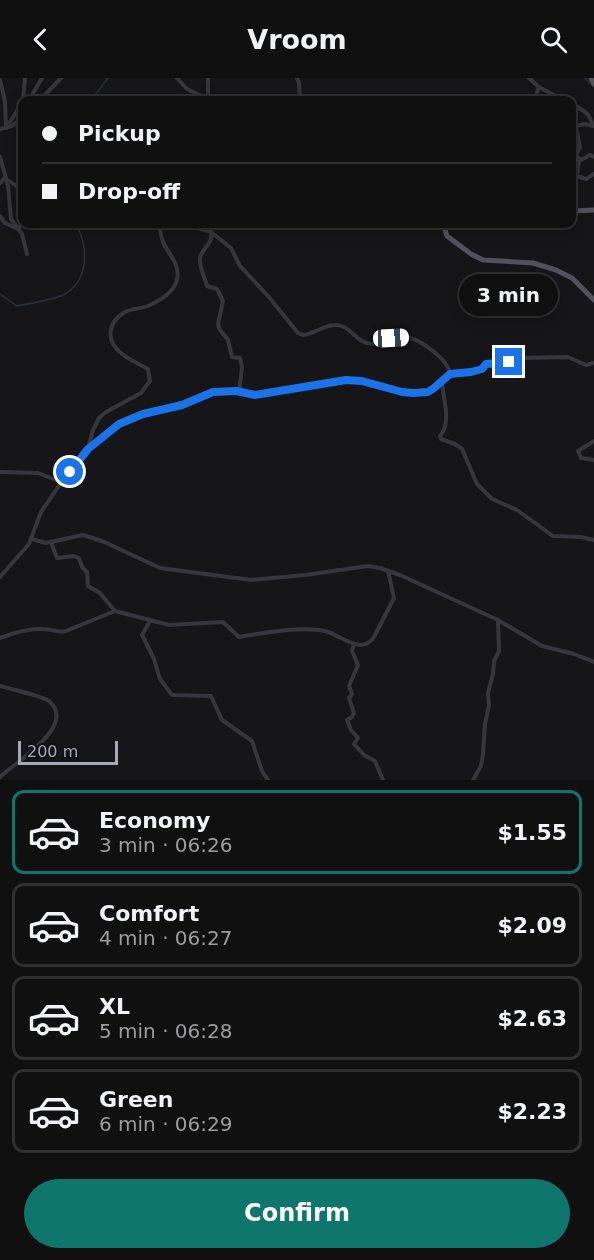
<!DOCTYPE html>
<html lang="en">
<head>
<meta charset="utf-8">
<style>
	body { margin:0; font-family:"DejaVu Sans",sans-serif; background:#19191a; color:#f1f3f6; height:100vh; display:flex; flex-direction:column; font-size:22px; white-space:nowrap }
	* { box-sizing:border-box; margin:0 }
	p { font-size:20px; color:#9c9d9f }
	.icon { flex:none; width:33px; height:33px; fill:none; stroke:currentColor; stroke-width:2; stroke-linecap:round; stroke-linejoin:round }
	.map { position:relative; height:702px; overflow:hidden }
	.side { display:flex; flex-direction:column; background:#101011; flex:1 }
	.side>* { flex:none }
	.banner { position:absolute; left:18px; top:18px; width:558px; height:132px; border-radius:12px; box-shadow:0 3px 15px #0003,0 0 0 2px #303031; display:grid; align-content:center; height:132px; padding:0 24px; background:#101011 }
	.scale { position:absolute; left:18px; bottom:15px; width:100px; box-sizing:border-box; padding-left:6px; border:3px solid #a6a8b8; border-top:0; font-size:16px; line-height:21px; white-space:nowrap; color:#a6a8b8; -webkit-text-stroke:4px #111012; paint-order:stroke }
	.end { position:absolute; width:27px; height:27px; margin:-14px; border:8px solid #1a73e8; background:#fff; box-shadow:0 0 0 3px #fff }
	.from { border-radius:50% }
	.bubble { position:absolute; height:42px; border-radius:21px; background:#101011; box-shadow:0 3px 15px #0003,0 0 0 2px #303031; font-size:20px; font-weight:700; line-height:42px; text-align:center }
	.car { position:absolute; width:18px; height:36px; margin:-18px -9px; border-radius:8px; box-shadow:0 0 4px 2px #0007; background:linear-gradient(#fff 24%,#345 0 40%,#fff 0 76%,#345 0 86%,#fff 0) }
	.banner b { display:flex; align-items:center; gap:21px; height:57px; font-size:22px }
	.banner b+b { border-top:2px solid #303031 }
	.banner i { width:15px; height:15px; background:#f1f3f6 }
	ul { padding:10px 0 0; list-style:none }
	li { display:flex; align-items:center; gap:18px; height:84px; margin:0 12px 9px; padding:0 12px; border:3px solid #303031; border-radius:12px }
	li div { flex:1 }
	li b { display:block; font-size:22px }
	li em { font-style:normal; font-weight:700 }
	li.on { border-color:#0f766e }
	li>.icon { width:54px; height:54px; stroke-width:1.5 }
	.action { display:flex; gap:12px; margin-top:auto; padding:12px 24px }
	.action a { flex:1; height:69px; border-radius:36px; background:#0f766e; color:#fff; font-size:24px; font-weight:700; line-height:69px; text-align:center }
	header { display:flex; justify-content:space-between; align-items:center; height:78px; padding:0 24px; background:#101011; font-size:27px; font-weight:700 }
	.map>svg:first-child { display:block }
</style>
</head>
<body>
<header><svg class="icon" aria-label="back" viewBox="0 0 24 24"><path d="M15 5l-7 7 7 7"/></svg>Vroom<svg class="icon" aria-label="search" viewBox="0 0 24 24"><circle cx="10" cy="10" r="6"/><path d="M15 15l6 6"/></svg></header>
<div class="map">
<svg width="594" height="702" viewBox="0 0 594 702">
	<rect width="100%" height="100%" fill="#161517"/>
	<g fill="none" stroke-linecap="round" stroke-linejoin="round">
		<g stroke="#2b313c" stroke-width="1.5">
			<path d="M 585,0 L 594,9"/>
			<path d="M 81,22 L 96,16 L 108,0"/>
			<path d="M 0,216 L 17,228 C 28,226 55,221 63,217 C 90,203 88,168 76,146"/>
		</g>
		<g stroke="#36363c" stroke-width="4">
			<path d="M 177,0 L 187,11 L 208,21"/>
			<path d="M 208,0 L 208,20"/>
			<path d="M 297,0 L 299,5 L 300,22"/>
			<path d="M 529,0 L 539,9 L 563,22"/>
			<path d="M 0,2 L 5,24 L 6,50"/>
			<path d="M 23,22 L 25,0"/>
			<path d="M 29,22 L 42,0"/>
			<path d="M 40,22 L 61,0"/>
			<path d="M 240,22 L 247,19 L 257,22"/>
			<path d="M 534,22 L 539,9"/>
			<path d="M 572,26 C 583,32 590,35 593,48 L 585,46 L 572,49"/>
			<path d="M 7,49 L 22,25"/>
			<path d="M 576,49 L 580,69 L 576,78 L 581,82 L 590,77 L 594,79"/>
			<path d="M 0,51 L 12,48 L 22,40"/>
			<path d="M 0,79 L 8,107 L 11,141 L 22,156 L 27,176"/>
			<path d="M 579,82 L 577,98 L 586,101 L 594,96"/>
			<path d="M 7,102 C 20,108 21,114 22,127"/>
			<path d="M 0,105 L 5,100"/>
			<path d="M 0,138 L 5,145 L 18,151 L 22,143"/>
			<path d="M 184,146 L 211,154 L 231,170 L 240,188 L 268,218 L 298,255 L 304,257 C 315,255 325,247 335,247 C 350,246 357,266 372,266 C 383,265 393,259 405,259 C 419,260 448,281 450,296"/>
			<path d="M 211,155 C 213,167 202,169 200,180 C 199,190 205,199 207,208 L 217,211 L 223,223 L 218,246 L 220,252 L 228,262 L 232,279 L 240,280 L 242,289 L 239,315"/>
			<path d="M 442,304 C 443,321 452,345 440,358 L 441,361 L 455,366 L 462,371 L 477,406 L 492,421 L 517,432 L 553,458 L 581,459 L 594,462"/>
			<path d="M 594,363 L 578,373 L 581,380 L 594,382"/>
			<path d="M 88,371 L 127,342 L 143,336 L 182,327 L 213,314 L 236,313 L 255,317 L 346,302 L 362,303 L 402,314 L 413,315 L 428,314 L 434,311 L 450,296 L 471,294 L 481,290 L 486,286 L 500,286 L 519,280 L 568,279 L 586,287 L 594,285"/>
			<path d="M 0,394 L 38,395 L 61,404"/>
			<path d="M 32,461 L 46,465 L 83,457 L 102,463 L 160,490 L 251,502 L 305,497 L 368,488 L 380,490 L 400,497 L 498,542 L 542,568 L 574,576 L 594,584"/>
			<path d="M 51,464 L 57,480 L 74,478 L 79,480 L 82,489 L 87,494 L 88,508 L 100,515 L 115,533"/>
			<path d="M 0,499 L 29,466 L 41,434 L 65,399 L 75,389 L 88,371 L 93,352 L 99,340 L 106,334 L 141,315 L 150,303 L 148,291 C 139,286 129,282 121,275 C 105,262 108,244 125,234 C 132,230 140,231 148,228 C 159,223 175,214 177,201 C 180,187 171,179 165,168 C 161,161 160,153 159,146"/>
			<path d="M 150,543 L 142,557 L 154,581 L 160,601 L 172,617 L 211,618 L 222,642 L 252,663 L 262,693 L 268,702"/>
			<path d="M 0,560 C 13,555 29,550 43,551 C 52,551 57,555 66,553 L 115,533 L 169,547 L 223,544 L 239,559 C 261,555 307,547 328,554 C 343,559 362,577 374,559 L 394,520 L 388,493"/>
			<path d="M 354,566 L 352,573 L 358,587 L 349,608 L 352,616 L 349,620 L 354,635 L 352,639 L 347,642 L 351,652 L 358,660 L 354,666 L 364,677 L 375,683 L 383,702"/>
			<path d="M 0,608 C 10,611 43,618 49,623 C 78,648 15,684 0,699"/>
			<path d="M 473,702 L 481,688 L 483,676 L 485,646 L 489,627 L 488,615 L 493,596 L 494,583 L 499,573 L 498,543"/>
		</g>
		<g stroke="#52525c" stroke-width="5">
			<path d="M 591,0 L 594,6"/>
			<path d="M 572,133 L 594,132"/>
			<path d="M 443,146 L 447,158 L 471,176 L 483,182 L 533,185 L 556,192 L 572,200 L 594,222"/>
		</g>
	</g>
	<g fill="none" stroke-linecap="round" stroke-linejoin="round">
		<path stroke="#1a73e8" stroke-width="8" d="M 70,394 L 88,371 L 119,346 L 143,336 L 182,327 L 213,314 L 236,313 L 255,317 L 346,302 L 362,303 L 402,314 L 413,315 L 428,314 L 434,310 L 450,296 L 471,294 L 482,291 L 486,286 L 509,284"/>
	</g>
</svg>
<div class="scale">200 m</div>
<i class="end from" style="left:70px;top:394px"></i>
<i class="end" style="left:509px;top:284px"></i>
<div class="bubble" style="left:459px;top:196px;width:99px">3 min</div>
<i class="car" style="left:391px;top:260px;rotate:87deg"></i>
<div class="banner">
<b><i class="from"></i>Pickup</b>
<b><i></i>Drop-off</b>
</div>
</div>
<section class="side">
<ul>
<li class="on"><svg class="icon" aria-label="car" viewBox="0 0 24 24"><path d="M5 17H2v-5l4-1 3-4h7l3 4 3 1v5h-3M9 17h6M6 11h13"/><circle cx="7" cy="17" r="2"/><circle cx="17" cy="17" r="2"/></svg><div><b>Economy</b><p>3 min · 06:26</p></div><em>$1.55</em></li>
<li><svg class="icon" aria-label="car" viewBox="0 0 24 24"><path d="M5 17H2v-5l4-1 3-4h7l3 4 3 1v5h-3M9 17h6M6 11h13"/><circle cx="7" cy="17" r="2"/><circle cx="17" cy="17" r="2"/></svg><div><b>Comfort</b><p>4 min · 06:27</p></div><em>$2.09</em></li>
<li><svg class="icon" aria-label="car" viewBox="0 0 24 24"><path d="M5 17H2v-5l4-1 3-4h7l3 4 3 1v5h-3M9 17h6M6 11h13"/><circle cx="7" cy="17" r="2"/><circle cx="17" cy="17" r="2"/></svg><div><b>XL</b><p>5 min · 06:28</p></div><em>$2.63</em></li>
<li><svg class="icon" aria-label="car" viewBox="0 0 24 24"><path d="M5 17H2v-5l4-1 3-4h7l3 4 3 1v5h-3M9 17h6M6 11h13"/><circle cx="7" cy="17" r="2"/><circle cx="17" cy="17" r="2"/></svg><div><b>Green</b><p>6 min · 06:29</p></div><em>$2.23</em></li>
</ul>
<div class="action"><a>Confirm</a></div>
</section>
</body>
</html>
